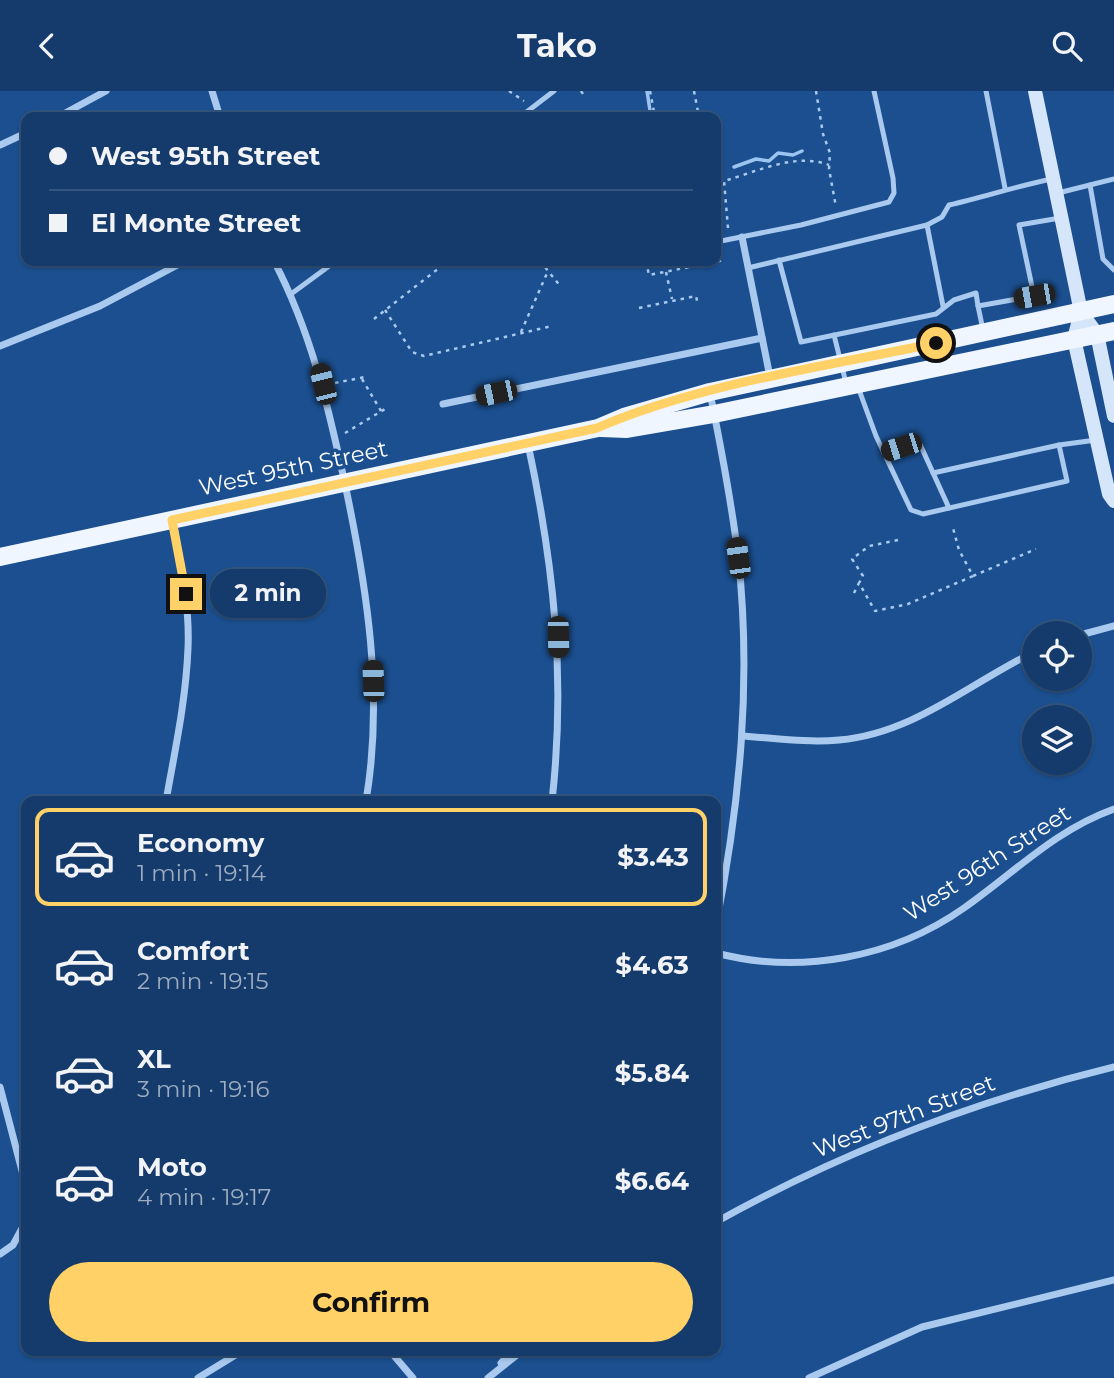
<!DOCTYPE html>
<html lang="en">
<head>
<meta charset="utf-8">
<style>
	body { margin:0; font-family:Montserrat,sans-serif; background:#214673; color:#f1f3f6; height:100vh; display:flex; flex-direction:column; font-size:26px; white-space:nowrap }
	* { box-sizing:border-box; margin:0 }
	p { font-size:23px; color:#9dadc1 }
	.icon { flex:none; width:38px; height:38px; fill:none; stroke:currentColor; stroke-width:2; stroke-linecap:round; stroke-linejoin:round }
	.map { position:relative; flex:1; overflow:hidden }
	.drawer { position:absolute; left:21px; top:705px; width:700px; height:560px; display:flex; flex-direction:column; background:#143b6b; border-radius:14px; box-shadow:0 2px 5px #0004,0 0 0 2px #33557e }
	.drawer>* { flex:none }
	.banner { position:absolute; left:21px; top:21px; width:700px; height:154px; border-radius:14px; box-shadow:0 2px 5px #0004,0 0 0 2px #33557e; display:grid; align-content:center; height:154px; padding:0 28px; background:#143b6b }
	.tools { position:absolute; left:1022px; top:530px; display:grid; gap:14px }
	.tools a { display:grid; place-items:center; width:70px; height:70px; border-radius:50%; background:#143b6b; box-shadow:0 2px 5px #0004,0 0 0 2px #33557e; font-size:35px }
	.end { position:absolute; width:32px; height:32px; margin:-16px; border:9px solid #ffd166; background:#111; box-shadow:0 0 0 4px #111 }
	.from { border-radius:50% }
	.bubble { position:absolute; height:49px; border-radius:24px; background:#143b6b; box-shadow:0 2px 5px #0004,0 0 0 2px #33557e; font-size:23px; font-weight:700; line-height:49px; text-align:center }
	.car { position:absolute; width:21px; height:42px; margin:-21px -10px; border-radius:9px; box-shadow:0 0 5px 2px #0007; background:linear-gradient(#222 24%,#8ab4d8 0 40%,#222 0 76%,#8ab4d8 0 86%,#222 0) }
	.banner b { display:flex; align-items:center; gap:24px; height:66px; font-size:26px }
	.banner b+b { border-top:2px solid #33557e }
	.banner i { width:18px; height:18px; background:#f1f3f6 }
	ul { padding:12px 0 0; list-style:none }
	li { display:flex; align-items:center; gap:21px; height:98px; margin:0 14px 10px; padding:0 14px; border:4px solid transparent; border-radius:14px }
	li div { flex:1 }
	li b { display:block; font-size:26px }
	li em { font-style:normal; font-weight:700 }
	li.on { border-color:#ffd166 }
	li>.icon { width:63px; height:63px; stroke-width:1.5 }
	.primary-button { display:flex; gap:14px; margin-top:auto; padding:14px 28px }
	.primary-button a { flex:1; height:80px; border-radius:42px; background:#ffd166; color:#111; font-size:28px; font-weight:700; line-height:80px; text-align:center }
	header { display:flex; justify-content:space-between; align-items:center; height:91px; padding:0 28px; background:#143b6b; font-size:32px; font-weight:700 }
	.map>svg:first-child { display:block }
</style>
</head>
<body>
<header><svg class="icon" aria-label="back" viewBox="0 0 24 24"><path d="M15 5l-7 7 7 7"/></svg>Tako<svg class="icon" aria-label="search" viewBox="0 0 24 24"><circle cx="10" cy="10" r="6"/><path d="M15 15l6 6"/></svg></header>
<div class="map">
<svg width="1114" height="1287" viewBox="0 0 1114 1287">
	<rect width="100%" height="100%" fill="#1b4f8f"/>
	<g fill="none" stroke-linecap="round" stroke-linejoin="round">
		<g stroke="#9cc4f0" stroke-width="3.5">
			<path d="M 647,0 L 651,26"/>
			<path d="M 734,76 L 756,68 L 769,70 L 778,62 L 793,64 L 802,60"/>
		</g>
		<g stroke="#a9c9ee" stroke-width="2.5" stroke-dasharray="3.5 5" stroke-linecap="butt">
			<path d="M 509,0 L 524,10"/>
			<path d="M 581,0 L 585,6"/>
			<path d="M 650,0 L 655,26"/>
			<path d="M 694,0 L 699,26"/>
			<path d="M 816,0 L 823,43 L 830,62 L 829,78 L 836,116"/>
			<path d="M 728,137 L 724,90 C 756,81 796,61 829,74"/>
			<path d="M 540,170 L 561,196"/>
			<path d="M 646,170 L 649,184 L 720,170 L 718,159"/>
			<path d="M 666,181 L 672,208"/>
			<path d="M 639,217 L 696,205 L 698,214"/>
			<path d="M 385,219 L 412,261 L 424,265 L 552,235"/>
			<path d="M 374,228 L 448,170"/>
			<path d="M 521,241 L 548,180"/>
			<path d="M 362,288 L 381,320"/>
			<path d="M 335,292 L 365,286"/>
			<path d="M 345,342 L 385,318"/>
			<path d="M 898,449 L 869,455 L 852,468 L 863,485 L 859,492 L 875,520 L 908,513 L 973,485 L 959,459 L 953,437"/>
			<path d="M 973,485 L 1036,458"/>
			<path d="M 854,502 L 859,492"/>
		</g>
		<g stroke="#a9c9ee" stroke-width="5">
			<path d="M 986,0 L 1005,97"/>
			<path d="M 520,26 L 554,0"/>
			<path d="M 1090,94 L 1103,168 L 1114,179"/>
			<path d="M 1058,102 L 1114,88"/>
			<path d="M 927,134 L 943,215"/>
			<path d="M 716,151 L 801,134 L 889,111 L 894,102 L 893,87 L 874,0"/>
			<path d="M 779,169 L 801,251 L 936,223 L 954,209 L 976,202 L 978,215 L 1034,205 L 1019,134 L 1060,127"/>
			<path d="M 748,177 L 927,134 L 942,126 L 949,114 C 984,106 1017,95 1052,88"/>
			<path d="M 291,203 L 336,170"/>
			<path d="M 978,215 L 983,239"/>
			<path d="M 834,244 L 846,292"/>
			<path d="M 858,296 L 876,345 L 911,419 L 923,423 L 1067,390 L 1059,354 L 1096,349"/>
			<path d="M 884,362 L 919,351 L 949,417"/>
			<path d="M 933,382 L 1059,354"/>
		</g>
		<g stroke="#a9c9ee" stroke-width="7">
			<path d="M 212,0 L 220,26"/>
			<path d="M 58,26 L 106,0"/>
			<path d="M 0,54 L 26,42"/>
			<path d="M 742,146 L 770,286"/>
			<path d="M 274,170 C 311,241 328,314 345,393 C 367,497 384,604 366,710"/>
			<path d="M 0,255 L 100,215 L 185,170"/>
			<path d="M 710,302 C 721,356 731,409 738,464 C 752,589 740,712 716,834"/>
			<path d="M 443,313 L 762,247"/>
			<path d="M 528,353 C 554,475 566,586 552,710"/>
			<path d="M 1080,544 L 1114,535"/>
			<path d="M 742,645 C 774,647 807,652 839,649 C 913,643 970,592 1034,561"/>
			<path d="M 166,710 C 175,659 186,609 188,557 C 190,514 180,472 173,430"/>
			<path d="M 716,862 C 800,884 893,867 964,817 C 1014,782 1055,739 1114,718"/>
			<path d="M 0,996 L 26,1095"/>
			<path d="M 716,1131 C 842,1061 974,1010 1114,976"/>
			<path d="M 0,1163 L 13,1154 L 26,1130"/>
			<path d="M 390,1260 L 413,1287"/>
			<path d="M 501,1272 L 512,1260"/>
			<path d="M 198,1287 L 242,1260"/>
			<path d="M 488,1287 L 522,1260"/>
			<path d="M 809,1287 L 922,1236 L 1114,1189"/>
		</g>
		<g stroke="#d6e6fa" stroke-width="14">
			<path d="M 1035,0 L 1081,221 L 1097,243 L 1114,325"/>
			<path d="M 1081,221 L 1074,248 L 1109,403 L 1114,410"/>
		</g>
		<g stroke="#f0f6ff" stroke-width="18">
			<path d="M 601,337 L 627,338 L 714,323 L 1114,240"/>
			<path d="M 0,466 L 598,337 L 624,326 L 710,301 L 1114,213"/>
		</g>
	</g>
	<g fill="none" stroke-linecap="round" stroke-linejoin="round">
		<path stroke="#ffd166" stroke-width="9" d="M 186,503 L 172,429 L 597,337 C 697,293 829,275 936,252"/>
	</g>
	<g text-anchor="middle" stroke-width="7" stroke-linejoin="round" paint-order="stroke">
		<g font-size="23" fill="#fff" stroke="#1b4f8f">
			<text transform="translate(293 377) rotate(-12)" y="8">West 95th Street</text>
			<text transform="translate(987 772) rotate(-33)" y="8">West 96th Street</text>
			<text transform="translate(904 1025) rotate(-21)" y="8">West 97th Street</text>
		</g>
	</g>
</svg>
<div class="tools">
<a><svg class="icon" aria-label="locate" viewBox="0 0 24 24"><circle cx="12" cy="12" r="6"/><path d="M12 2v4M12 18v4M2 12h4M18 12h4"/></svg></a>
<a><svg class="icon" aria-label="layers" viewBox="0 0 24 24"><path d="M12 4l9 5-9 5-9-5zM3 14l9 5 9-5"/></svg></a>
</div>
<i class="end from" style="left:936px;top:252px"></i>
<i class="end" style="left:186px;top:503px"></i>
<div class="bubble" style="left:210px;top:478px;width:116px">2 min</div>
<i class="car" style="left:1034px;top:205px;rotate:260deg"></i>
<i class="car" style="left:323px;top:293px;rotate:346deg"></i>
<i class="car" style="left:496px;top:302px;rotate:258deg"></i>
<i class="car" style="left:901px;top:356px;rotate:252deg"></i>
<i class="car" style="left:738px;top:467px;rotate:352deg"></i>
<i class="car" style="left:558px;top:546px;rotate:179deg"></i>
<i class="car" style="left:373px;top:590px;rotate:358deg"></i>
<div class="banner">
<b><i class="from"></i>West 95th Street</b>
<b><i></i>El Monte Street</b>
</div>
<section class="drawer">
<ul>
<li class="on"><svg class="icon" aria-label="car" viewBox="0 0 24 24"><path d="M5 17H2v-5l4-1 3-4h7l3 4 3 1v5h-3M9 17h6M6 11h13"/><circle cx="7" cy="17" r="2"/><circle cx="17" cy="17" r="2"/></svg><div><b>Economy</b><p>1 min · 19:14</p></div><em>$3.43</em></li>
<li><svg class="icon" aria-label="car" viewBox="0 0 24 24"><path d="M5 17H2v-5l4-1 3-4h7l3 4 3 1v5h-3M9 17h6M6 11h13"/><circle cx="7" cy="17" r="2"/><circle cx="17" cy="17" r="2"/></svg><div><b>Comfort</b><p>2 min · 19:15</p></div><em>$4.63</em></li>
<li><svg class="icon" aria-label="car" viewBox="0 0 24 24"><path d="M5 17H2v-5l4-1 3-4h7l3 4 3 1v5h-3M9 17h6M6 11h13"/><circle cx="7" cy="17" r="2"/><circle cx="17" cy="17" r="2"/></svg><div><b>XL</b><p>3 min · 19:16</p></div><em>$5.84</em></li>
<li><svg class="icon" aria-label="car" viewBox="0 0 24 24"><path d="M5 17H2v-5l4-1 3-4h7l3 4 3 1v5h-3M9 17h6M6 11h13"/><circle cx="7" cy="17" r="2"/><circle cx="17" cy="17" r="2"/></svg><div><b>Moto</b><p>4 min · 19:17</p></div><em>$6.64</em></li>
</ul>
<div class="primary-button"><a>Confirm</a></div>
</section>
</div>
</body>
</html>
